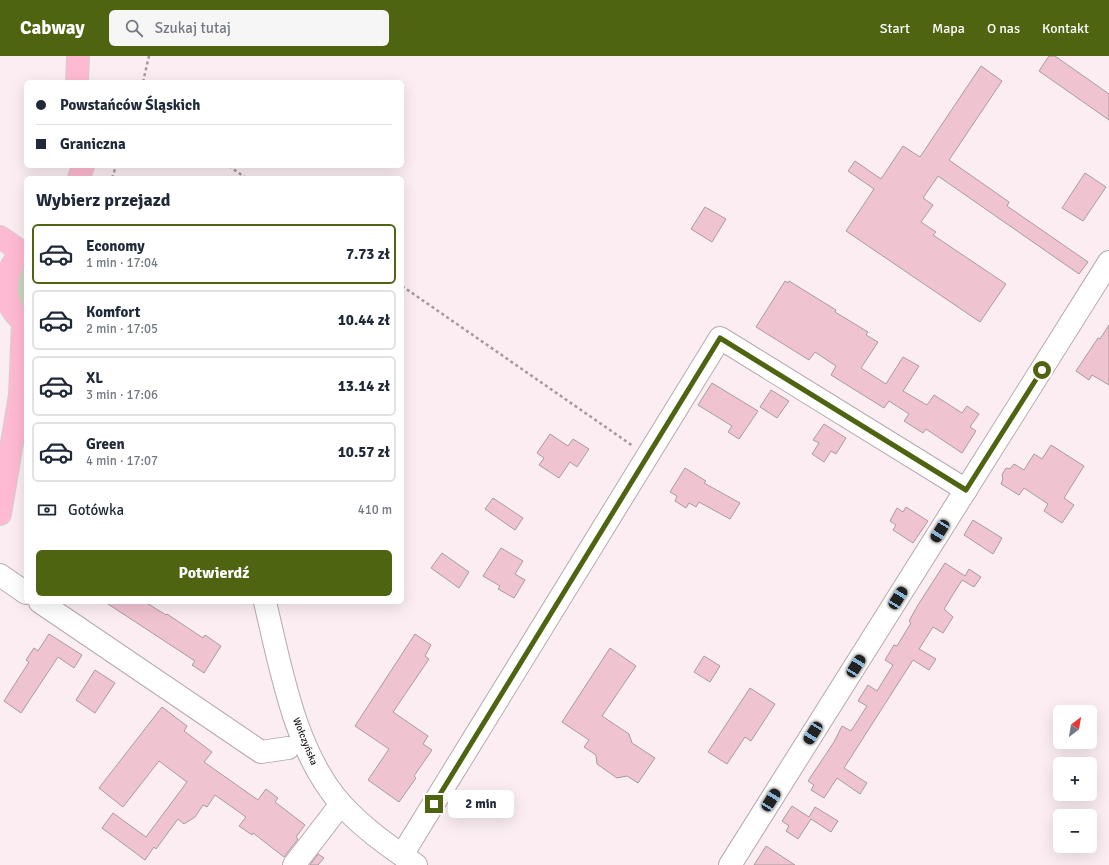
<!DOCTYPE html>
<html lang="pl">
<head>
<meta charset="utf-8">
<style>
	body { margin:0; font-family:Signika,sans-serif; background:#f6f6f7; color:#1f2937; height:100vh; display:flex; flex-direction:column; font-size:15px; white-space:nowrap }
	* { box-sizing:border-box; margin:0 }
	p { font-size:13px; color:#747a83 }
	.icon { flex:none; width:22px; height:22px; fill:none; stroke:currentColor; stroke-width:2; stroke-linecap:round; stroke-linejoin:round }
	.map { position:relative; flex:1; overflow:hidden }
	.drawer { position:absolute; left:24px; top:120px; width:380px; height:428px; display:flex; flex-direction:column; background:#fff; border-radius:6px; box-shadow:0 4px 16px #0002 }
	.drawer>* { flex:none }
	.hud { position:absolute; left:24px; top:24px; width:380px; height:88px; border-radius:6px; box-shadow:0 4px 16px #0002; display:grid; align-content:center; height:88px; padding:0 12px; background:#fff }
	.needle { width:26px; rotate:31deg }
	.fabs { position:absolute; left:1053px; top:649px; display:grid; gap:8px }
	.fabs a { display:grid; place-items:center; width:44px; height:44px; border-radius:6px; background:#fff; box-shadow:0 4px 16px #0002; font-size:20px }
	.end { position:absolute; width:18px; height:18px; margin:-9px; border:5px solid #4f6410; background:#fff; box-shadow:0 0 0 2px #fff }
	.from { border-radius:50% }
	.bubble { position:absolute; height:28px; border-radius:6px; background:#fff; box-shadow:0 4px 16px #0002; font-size:13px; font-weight:800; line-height:28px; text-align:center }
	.car { position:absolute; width:12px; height:24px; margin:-12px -6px; border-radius:5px; box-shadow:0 0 3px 1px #0007; background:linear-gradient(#222 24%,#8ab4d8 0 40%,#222 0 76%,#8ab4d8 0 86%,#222 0) }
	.hud b { display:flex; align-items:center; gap:14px; height:38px; font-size:15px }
	.hud b+b { border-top:1px solid #e0e1e3 }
	.hud i { width:10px; height:10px; background:#1f2937 }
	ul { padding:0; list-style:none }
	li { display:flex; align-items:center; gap:12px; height:60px; margin:0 8px 6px; padding:0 4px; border:2px solid #e0e1e3; border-radius:6px }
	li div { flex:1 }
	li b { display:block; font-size:15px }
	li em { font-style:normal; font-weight:800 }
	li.active { border-color:#4f6410 }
	li>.icon { width:36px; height:36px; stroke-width:1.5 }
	h2 { padding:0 12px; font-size:18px; line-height:48px }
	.pay { display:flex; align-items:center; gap:10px; height:44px; padding:0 12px; font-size:15px }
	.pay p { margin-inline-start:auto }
	.cta { display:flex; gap:8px; margin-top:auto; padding:8px 12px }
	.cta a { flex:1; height:46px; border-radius:6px; background:#4f6410; color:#fff; font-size:16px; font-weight:800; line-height:46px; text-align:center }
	header { display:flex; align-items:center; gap:24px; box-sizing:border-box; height:56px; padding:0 20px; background:#4f6410; color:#fff }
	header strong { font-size:19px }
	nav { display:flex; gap:22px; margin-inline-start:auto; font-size:14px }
	.search { width:280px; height:36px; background:#f6f6f7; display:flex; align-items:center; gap:10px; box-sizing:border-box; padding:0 14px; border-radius:6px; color:#747a83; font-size:15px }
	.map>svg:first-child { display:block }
</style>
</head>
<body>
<header>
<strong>Cabway</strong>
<div class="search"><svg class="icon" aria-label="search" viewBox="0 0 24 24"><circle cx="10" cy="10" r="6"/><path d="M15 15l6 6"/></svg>Szukaj tutaj</div>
<nav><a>Start</a><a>Mapa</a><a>O nas</a><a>Kontakt</a></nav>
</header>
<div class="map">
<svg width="1109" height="809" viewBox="0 0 1109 809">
	<rect width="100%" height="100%" fill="#fbedf1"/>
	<path fill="#ced7bd" d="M 26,205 L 26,254 L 18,247 L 16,215 Z"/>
	<g fill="#f0c3d0" stroke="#a89b9f">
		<path d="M 1049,0 L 1055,0 L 1109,38 L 1109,64 L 1039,15 Z"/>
		<path d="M 981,10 L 1002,25 L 949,104 L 1009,146 L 1007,150 L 1088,206 L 1079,218 L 938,120 L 923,142 L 933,149 L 921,166 L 936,176 L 933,179 L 1006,228 L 980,266 L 846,175 L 874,133 L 848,115 L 855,105 L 881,123 L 903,90 L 920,101 Z"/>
		<path d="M 1085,117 L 1106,131 L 1083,165 L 1062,152 Z"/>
		<path d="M 705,151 L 726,163 L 712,186 L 691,173 Z"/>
		<path d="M 785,225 L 788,227 L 789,225 L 836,254 L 835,256 L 868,276 L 866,279 L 878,286 L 861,312 L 886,328 L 903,301 L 919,310 L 903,335 L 927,349 L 934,339 L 962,357 L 967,350 L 979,358 L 970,371 L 976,375 L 962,397 L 926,373 L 923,377 L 904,365 L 909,358 L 889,345 L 884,352 L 831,319 L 836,310 L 815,296 L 809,304 L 756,271 Z"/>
		<path d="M 1109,269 L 1109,329 L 1092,319 L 1089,324 L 1076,315 L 1098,282 L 1100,283 Z"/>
		<path d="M 712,327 L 758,355 L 739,383 L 728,376 L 732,370 L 698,349 Z"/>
		<path d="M 771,334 L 789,345 L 777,362 L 760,351 Z"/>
		<path d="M 824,368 L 846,382 L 836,398 L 831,395 L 824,406 L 812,398 L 819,387 L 813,384 Z"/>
		<path d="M 550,378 L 568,390 L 573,383 L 589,393 L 577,411 L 570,406 L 559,422 L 539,409 L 544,402 L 537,397 Z"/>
		<path d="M 1051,389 L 1084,410 L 1064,442 L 1074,449 L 1062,467 L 1044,455 L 1048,448 L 1024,432 L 1019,439 L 1001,428 L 1003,423 L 1002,419 L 1006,412 L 1010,413 L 1014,408 L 1024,414 L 1034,398 L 1042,403 Z"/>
		<path d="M 685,412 L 706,425 L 704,427 L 740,447 L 730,463 L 699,446 L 696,451 L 689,447 L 686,452 L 675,445 L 677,440 L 670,436 Z"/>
		<path d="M 493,442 L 523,462 L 515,474 L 485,453 Z"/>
		<path d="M 906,451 L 928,465 L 913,487 L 893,474 L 896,469 L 890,465 L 897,452 L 903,456 Z"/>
		<path d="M 973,464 L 1002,482 L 993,498 L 964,479 Z"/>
		<path d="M 501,492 L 523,505 L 515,518 L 525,524 L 514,542 L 498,533 L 500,530 L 483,520 Z"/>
		<path d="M 442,497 L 469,516 L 459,532 L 431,512 Z"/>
		<path d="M 945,507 L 965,520 L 969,513 L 981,521 L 974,531 L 962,524 L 944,553 L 953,561 L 943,577 L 933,571 L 919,593 L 936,603 L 929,614 L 913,604 L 844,712 L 867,727 L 860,738 L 837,722 L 824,742 L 811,734 L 814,729 L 808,725 L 834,686 L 842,670 L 851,675 L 867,650 L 858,645 L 868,629 L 877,635 L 893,609 L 885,604 L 894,589 L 897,590 L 911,567 L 909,565 L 918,549 Z"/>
		<path d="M 105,546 L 145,546 L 166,559 L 167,558 L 203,582 L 205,579 L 221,590 L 204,617 L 192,609 L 195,605 Z"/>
		<path d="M 49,578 L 82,599 L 74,612 L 58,601 L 21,657 L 4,645 L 29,606 L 26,604 L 34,592 L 38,595 Z"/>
		<path d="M 415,578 L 431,589 L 425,600 L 429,603 L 393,656 L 428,680 L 423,688 L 432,694 L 414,720 L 416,722 L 399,746 L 368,724 L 389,693 L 355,670 Z"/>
		<path d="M 610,592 L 636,610 L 602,660 L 629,678 L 632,687 L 655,702 L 638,727 L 627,720 L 617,722 L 597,708 L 596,699 L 584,691 L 589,684 L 562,666 Z"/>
		<path d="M 704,600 L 720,610 L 710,626 L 694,616 Z"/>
		<path d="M 95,614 L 115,627 L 95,657 L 76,644 Z"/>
		<path d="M 750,632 L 775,648 L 751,685 L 745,681 L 727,708 L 708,696 Z"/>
		<path d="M 162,651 L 187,670 L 184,675 L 212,696 L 204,706 L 258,744 L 266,733 L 278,742 L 275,746 L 305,769 L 296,781 L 298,783 L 284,801 L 253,777 L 252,779 L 239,770 L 246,761 L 215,739 L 207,751 L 203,749 L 195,761 L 184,768 L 178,763 L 156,793 L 154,791 L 145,804 L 102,772 L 113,757 L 146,781 L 187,726 L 159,705 L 123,751 L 99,732 Z"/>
		<path d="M 792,750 L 809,761 L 815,751 L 838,765 L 831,776 L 811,763 L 798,783 L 786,775 L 789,770 L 782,765 Z"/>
		<path d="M 766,790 L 795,809 L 754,809 Z"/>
		<path d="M 318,798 L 324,802 L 318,809 L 310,809 Z"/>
	</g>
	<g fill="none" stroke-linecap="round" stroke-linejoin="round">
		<g stroke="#b6a9ad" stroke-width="24">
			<g id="minor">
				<path d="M 0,519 L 26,537"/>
				<path d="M 40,546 L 261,696 L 288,692"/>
				<path d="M 265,546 C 281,613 295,697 342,749 C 364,773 390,791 416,809"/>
				<path d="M 402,799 L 720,282 L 966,434"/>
				<path d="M 294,809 L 341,748"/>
				<path d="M 730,809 L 1109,206"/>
			</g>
		</g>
		<g stroke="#d2d1d1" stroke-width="24">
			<g id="major">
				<path d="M 77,26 L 78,0"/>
				<path d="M 79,122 L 83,110"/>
				<path d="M 0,181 L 23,197"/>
				<path d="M 26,196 C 0,209 0,254 26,266"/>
				<path d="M 0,458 L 20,339 L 23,265"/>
			</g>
		</g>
		<g stroke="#a3989b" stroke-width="2.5" stroke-dasharray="3 3" stroke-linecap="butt">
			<path d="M 143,26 L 149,0"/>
			<path d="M 229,110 L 246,122"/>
			<path d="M 112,122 L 116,110"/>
			<path d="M 402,230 L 633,390"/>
		</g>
		<use href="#minor" stroke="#fff" stroke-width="22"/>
		<use href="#major" stroke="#febad2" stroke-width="22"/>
	</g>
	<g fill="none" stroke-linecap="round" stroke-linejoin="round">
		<path stroke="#4f6410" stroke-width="5" d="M 434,748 L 720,282 L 966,434 L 1042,314"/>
	</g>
	<g text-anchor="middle" stroke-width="4" stroke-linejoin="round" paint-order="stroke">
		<g font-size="10" fill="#1e191a" stroke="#fff">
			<text transform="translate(306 685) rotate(68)" y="4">Wołczyńska</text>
		</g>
	</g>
</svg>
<div class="fabs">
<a><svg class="needle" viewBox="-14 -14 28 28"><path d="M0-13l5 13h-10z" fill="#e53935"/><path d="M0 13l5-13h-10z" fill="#747a83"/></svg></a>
<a>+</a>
<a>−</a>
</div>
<i class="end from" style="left:1042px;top:314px"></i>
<i class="end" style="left:434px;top:748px"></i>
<div class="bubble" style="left:448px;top:734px;width:66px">2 min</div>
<i class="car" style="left:940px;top:475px;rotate:212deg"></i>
<i class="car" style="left:898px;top:542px;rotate:32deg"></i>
<i class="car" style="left:856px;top:610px;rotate:32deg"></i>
<i class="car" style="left:813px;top:677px;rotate:212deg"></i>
<i class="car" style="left:771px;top:744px;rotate:32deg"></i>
<div class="hud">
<b><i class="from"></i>Powstańców Śląskich</b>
<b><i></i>Graniczna</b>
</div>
<section class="drawer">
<h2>Wybierz przejazd</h2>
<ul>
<li class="active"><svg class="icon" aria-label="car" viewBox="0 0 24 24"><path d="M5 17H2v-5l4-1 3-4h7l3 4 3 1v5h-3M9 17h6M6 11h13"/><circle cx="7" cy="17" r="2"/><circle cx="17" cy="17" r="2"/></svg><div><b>Economy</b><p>1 min · 17:04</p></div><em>7.73 zł</em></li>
<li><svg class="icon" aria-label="car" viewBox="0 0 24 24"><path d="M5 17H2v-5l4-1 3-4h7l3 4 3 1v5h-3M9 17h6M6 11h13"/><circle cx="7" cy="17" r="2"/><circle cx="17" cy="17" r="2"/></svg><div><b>Komfort</b><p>2 min · 17:05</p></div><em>10.44 zł</em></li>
<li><svg class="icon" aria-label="car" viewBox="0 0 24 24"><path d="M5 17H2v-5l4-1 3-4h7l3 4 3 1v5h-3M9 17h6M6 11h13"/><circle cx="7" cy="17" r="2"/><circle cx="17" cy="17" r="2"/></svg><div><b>XL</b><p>3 min · 17:06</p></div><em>13.14 zł</em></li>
<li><svg class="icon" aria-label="car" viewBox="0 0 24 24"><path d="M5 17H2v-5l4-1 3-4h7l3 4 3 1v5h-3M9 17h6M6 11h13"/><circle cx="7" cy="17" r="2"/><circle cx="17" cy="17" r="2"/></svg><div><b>Green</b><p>4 min · 17:07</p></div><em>10.57 zł</em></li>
</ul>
<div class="pay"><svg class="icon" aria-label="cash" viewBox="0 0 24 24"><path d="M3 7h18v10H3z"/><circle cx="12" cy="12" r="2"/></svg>Gotówka<p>410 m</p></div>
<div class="cta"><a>Potwierdź</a></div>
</section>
</div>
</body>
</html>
